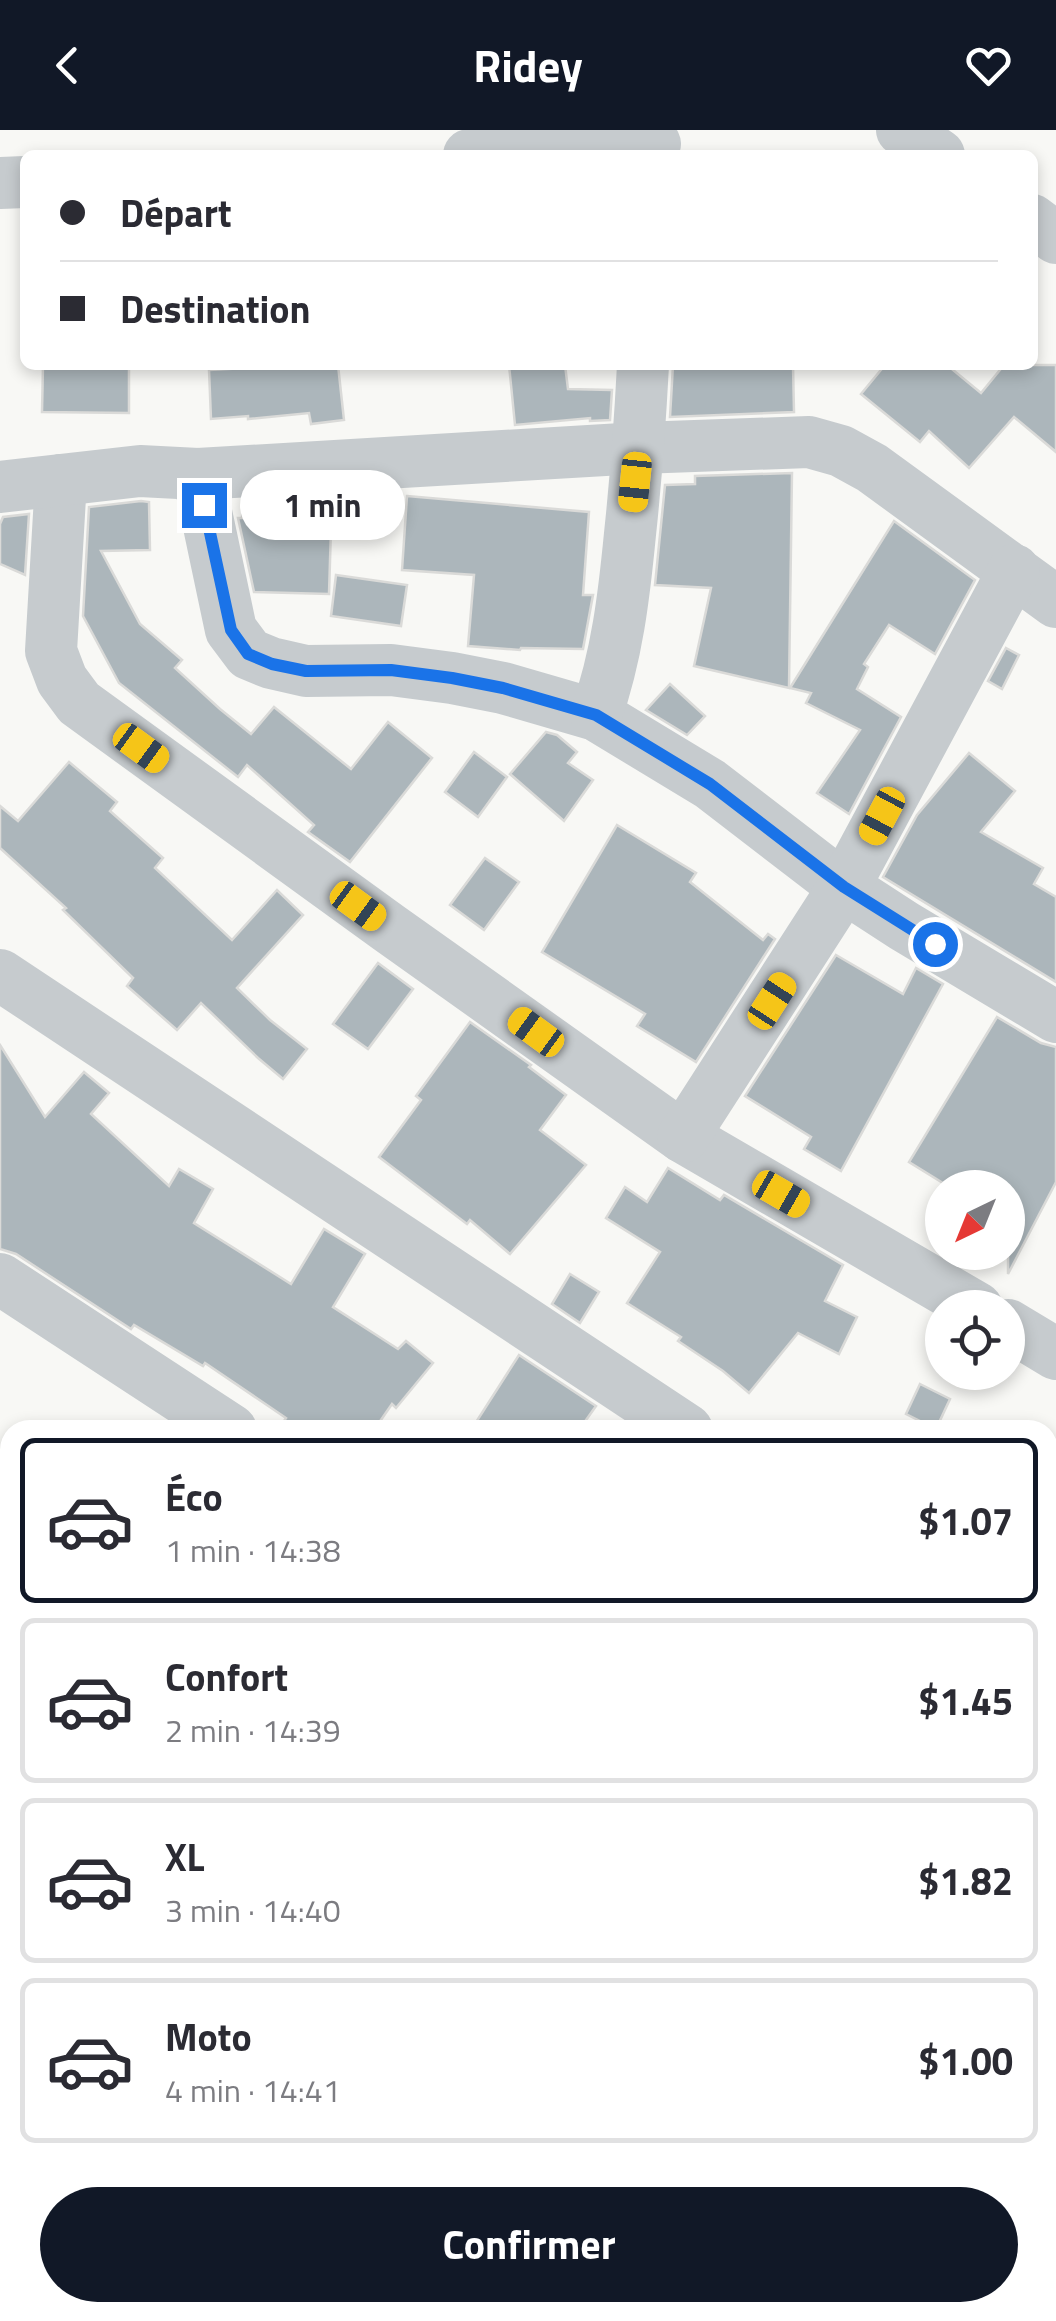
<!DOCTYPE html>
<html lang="fr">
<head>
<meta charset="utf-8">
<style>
	body { margin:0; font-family:"Titillium Web",sans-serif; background:#f2f2f3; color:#2b2b33; height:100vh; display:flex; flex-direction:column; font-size:38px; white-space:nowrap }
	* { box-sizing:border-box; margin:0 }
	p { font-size:32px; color:#7c7c81 }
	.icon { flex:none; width:55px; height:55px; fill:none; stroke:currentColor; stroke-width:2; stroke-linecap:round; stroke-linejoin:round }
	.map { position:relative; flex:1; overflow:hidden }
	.panel { position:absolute; left:0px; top:1290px; width:1058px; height:902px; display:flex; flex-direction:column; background:#fff; border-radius:30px 30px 0 0; box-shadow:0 5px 15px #0003 }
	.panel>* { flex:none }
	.hud { position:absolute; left:20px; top:20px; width:1018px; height:220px; border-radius:15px; box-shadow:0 5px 15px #0003; display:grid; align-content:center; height:220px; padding:0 40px; background:#fff }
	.needle { width:65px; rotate:223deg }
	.controls { position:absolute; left:925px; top:1040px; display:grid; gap:20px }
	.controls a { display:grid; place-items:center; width:100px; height:100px; border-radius:50%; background:#fff; box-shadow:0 5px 15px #0003; font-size:50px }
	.end { position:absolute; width:45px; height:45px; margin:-22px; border:12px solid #1a73e8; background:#fff; box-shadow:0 0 0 5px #fff }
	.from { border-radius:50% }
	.bubble { position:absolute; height:70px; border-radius:35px; background:#fff; box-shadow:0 5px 15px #0003; font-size:32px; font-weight:700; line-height:70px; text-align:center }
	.car { position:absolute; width:30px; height:60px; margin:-30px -15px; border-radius:12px; box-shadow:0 0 8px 2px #0007; background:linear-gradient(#f5c518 24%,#345 0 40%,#f5c518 0 76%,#345 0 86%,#f5c518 0) }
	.hud b { display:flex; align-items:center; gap:35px; height:95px; font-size:38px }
	.hud b+b { border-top:2px solid #e1e1e2 }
	.hud i { width:25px; height:25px; background:#2b2b33 }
	ul { padding:18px 0 0; list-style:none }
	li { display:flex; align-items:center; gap:30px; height:165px; margin:0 20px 15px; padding:0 20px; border:5px solid #e1e1e2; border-radius:15px }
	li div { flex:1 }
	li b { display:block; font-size:38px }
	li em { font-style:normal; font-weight:700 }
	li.active { border-color:#111827 }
	li>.icon { width:90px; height:90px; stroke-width:1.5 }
	.button { display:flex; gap:20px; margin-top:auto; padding:20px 40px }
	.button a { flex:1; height:115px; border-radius:60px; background:#111827; color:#fff; font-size:40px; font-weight:700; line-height:115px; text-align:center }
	header { display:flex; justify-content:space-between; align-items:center; height:130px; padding:0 40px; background:#111827; color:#fff; font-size:45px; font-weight:700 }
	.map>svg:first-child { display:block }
</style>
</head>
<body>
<header><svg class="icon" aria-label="back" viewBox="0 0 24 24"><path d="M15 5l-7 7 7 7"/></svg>Ridey<svg class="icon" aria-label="heart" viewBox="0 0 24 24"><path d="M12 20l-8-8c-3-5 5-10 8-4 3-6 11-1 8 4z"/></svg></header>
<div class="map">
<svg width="1056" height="2191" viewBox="0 0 1056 2191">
	<rect width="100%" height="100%" fill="#f8f8f5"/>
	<g fill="#acb6bb" stroke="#dadad8" stroke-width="2.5">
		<path d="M 43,235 L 129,235 L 129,283 L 42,282 Z"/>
		<path d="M 304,235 L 338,235 L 344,290 L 311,294 L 309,283 L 248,289 L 248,286 L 211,289 L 209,240 Z"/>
		<path d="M 509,235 L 565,235 L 568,259 L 612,260 L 610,290 L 590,291 L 590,288 L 515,295 Z"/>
		<path d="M 673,235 L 793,235 L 794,282 L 670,287 Z"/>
		<path d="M 885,235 L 947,235 L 981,263 L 1004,235 L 1056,235 L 1056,322 L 1014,287 L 969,338 L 929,301 L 920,312 L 861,264 Z"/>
		<path d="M 792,343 L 789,558 L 694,536 L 711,458 L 655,455 L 665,355 L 695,354 L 695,346 Z"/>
		<path d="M 332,366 L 329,464 L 254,462 L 238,388 L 242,388 L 243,371 Z"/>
		<path d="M 407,366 L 589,382 L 583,465 L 593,465 L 583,519 L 521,518 L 520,520 L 468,516 L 474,445 L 402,440 Z"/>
		<path d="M 141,371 L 149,372 L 150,420 L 101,421 L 140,494 L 182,530 L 175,538 L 220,579 L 251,604 L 274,577 L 351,639 L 388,592 L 432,628 L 350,732 L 308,702 L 314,695 L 247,635 L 238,647 L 119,553 L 83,486 L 89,377 Z"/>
		<path d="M 29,384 L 25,445 L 0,434 L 0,394 L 3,387 Z"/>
		<path d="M 894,391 L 975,450 L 935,524 L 889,495 L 864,534 L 868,537 L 857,559 L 901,587 L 849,684 L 817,663 L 860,600 L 806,573 L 811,563 L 790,558 Z"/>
		<path d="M 336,445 L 407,455 L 401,496 L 331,486 Z"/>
		<path d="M 1006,518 L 1019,525 L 1002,559 L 988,551 Z"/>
		<path d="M 670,554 L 705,586 L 687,605 L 646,580 Z"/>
		<path d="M 546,602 L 557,605 L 577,622 L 568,633 L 593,650 L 564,691 L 510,644 Z"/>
		<path d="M 474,622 L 507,647 L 478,687 L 445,662 Z"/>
		<path d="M 969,623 L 1015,661 L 981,702 L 1043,738 L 1034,754 L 1056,767 L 1056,852 L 883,747 L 917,685 Z"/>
		<path d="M 69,632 L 117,672 L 110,681 L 163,728 L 155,738 L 232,810 L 277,760 L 303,785 L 237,858 L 270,890 L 307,919 L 283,949 L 258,928 L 201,873 L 177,900 L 127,856 L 133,848 L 63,780 L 66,778 L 0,718 L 0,676 L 18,691 Z"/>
		<path d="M 617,695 L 696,743 L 690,752 L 763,810 L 768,804 L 775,809 L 696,932 L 637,896 L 645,884 L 542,822 Z"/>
		<path d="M 485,728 L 519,752 L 484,800 L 450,775 Z"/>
		<path d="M 836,825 L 903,864 L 916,838 L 943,854 L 841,1041 L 804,1019 L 811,1007 L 745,966 Z"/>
		<path d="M 378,833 L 413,859 L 368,919 L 333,894 Z"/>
		<path d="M 997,887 L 1041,913 L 1056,917 L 1056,1052 L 1008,1144 L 1008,1058 L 951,1058 L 909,1032 Z"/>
		<path d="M 470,892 L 531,935 L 529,937 L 566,965 L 540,1000 L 586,1035 L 510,1124 L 470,1090 L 467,1094 L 379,1027 L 421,970 L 416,966 Z"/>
		<path d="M 0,915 L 45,987 L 84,942 L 109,963 L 91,984 L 169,1056 L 179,1039 L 213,1059 L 194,1093 L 291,1154 L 324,1099 L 365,1124 L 333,1177 L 398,1219 L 406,1211 L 433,1233 L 396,1278 L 392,1274 L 374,1300 L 278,1300 L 286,1288 L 205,1233 L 203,1236 L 134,1195 L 131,1199 L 16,1124 L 0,1119 Z"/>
		<path d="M 668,1038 L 720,1070 L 724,1065 L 843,1135 L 825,1171 L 857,1187 L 839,1224 L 798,1203 L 749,1263 L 723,1241 L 678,1211 L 681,1207 L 627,1173 L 660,1122 L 606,1088 L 625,1057 L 647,1072 Z"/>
		<path d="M 570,1144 L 599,1162 L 580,1193 L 552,1174 Z"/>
		<path d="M 519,1225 L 596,1276 L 579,1300 L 471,1300 Z"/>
		<path d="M 920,1254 L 950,1269 L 936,1299 L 906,1284 Z"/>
	</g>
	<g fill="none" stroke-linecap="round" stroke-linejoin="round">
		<g stroke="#c6cbce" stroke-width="52">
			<path d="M 902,0 L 939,25"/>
			<path d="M 469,25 L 655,14"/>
			<path d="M 0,53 L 25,52"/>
			<path d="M 1032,90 L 1056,108"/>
			<path d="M 198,344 L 231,500 L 249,524 L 271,533 L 306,541 L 391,540 L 452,548 L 503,558 L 596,585 L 710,654 L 844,757 L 904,796 L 1056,887"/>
			<path d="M 61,350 L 51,521 L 62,550 L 79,573 L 389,798 L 683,1007 L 977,1178"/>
			<path d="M 0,357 L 140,341 L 198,344 L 639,318 L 809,312 L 841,321 L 872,338 L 1056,472"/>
			<path d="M 596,585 C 617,526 624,466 630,404 C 636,348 640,292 643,235"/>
			<path d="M 0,845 L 687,1300"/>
			<path d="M 683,1007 L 844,757 L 1014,440"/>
			<path d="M 0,1149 L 231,1300"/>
			<path d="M 1008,1195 L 1056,1224"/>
			<path d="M 0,1428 L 10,1435"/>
			<path d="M 1048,1523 L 1056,1503"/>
			<path d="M 0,1660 L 10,1668"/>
			<path d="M 1048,1836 L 1056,1841"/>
			<path d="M 0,1986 L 10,1993"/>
			<path d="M 1048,2124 L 1056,2129"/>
			<path d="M 270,2182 L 282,2191"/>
			<path d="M 726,2182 L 738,2191"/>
		</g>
	</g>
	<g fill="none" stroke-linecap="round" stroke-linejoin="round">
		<path stroke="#1a73e8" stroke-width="12" d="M 204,375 L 231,500 L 248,524 L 272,534 L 306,541 L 391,540 L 452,548 L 503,558 L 596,585 L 710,654 L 844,757 L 935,814"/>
	</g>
</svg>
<div class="controls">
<a><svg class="needle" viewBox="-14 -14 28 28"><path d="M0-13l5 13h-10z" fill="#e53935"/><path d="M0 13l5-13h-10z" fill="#7c7c81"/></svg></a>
<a><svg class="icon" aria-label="locate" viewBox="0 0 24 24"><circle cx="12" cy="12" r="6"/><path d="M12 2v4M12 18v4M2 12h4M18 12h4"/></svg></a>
</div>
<i class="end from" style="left:935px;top:814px"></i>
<i class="end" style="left:204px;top:375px"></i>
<div class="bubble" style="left:240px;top:340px;width:165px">1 min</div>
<i class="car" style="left:635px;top:352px;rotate:186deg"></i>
<i class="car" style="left:141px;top:618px;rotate:126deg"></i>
<i class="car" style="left:882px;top:686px;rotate:208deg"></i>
<i class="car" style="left:358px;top:776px;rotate:126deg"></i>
<i class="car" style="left:772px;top:871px;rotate:33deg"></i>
<i class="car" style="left:536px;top:902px;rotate:306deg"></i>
<i class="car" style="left:781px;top:1064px;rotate:120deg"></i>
<div class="hud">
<b><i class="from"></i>Départ</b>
<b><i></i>Destination</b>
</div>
<section class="panel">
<ul>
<li class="active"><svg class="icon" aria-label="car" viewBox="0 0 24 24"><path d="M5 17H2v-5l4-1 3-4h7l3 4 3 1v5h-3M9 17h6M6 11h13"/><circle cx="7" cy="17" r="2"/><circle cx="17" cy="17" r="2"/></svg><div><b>Éco</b><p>1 min · 14:38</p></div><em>$1.07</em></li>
<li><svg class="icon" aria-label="car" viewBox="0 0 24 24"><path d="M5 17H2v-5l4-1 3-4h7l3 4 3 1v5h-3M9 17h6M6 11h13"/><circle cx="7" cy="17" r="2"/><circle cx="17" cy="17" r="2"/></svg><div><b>Confort</b><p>2 min · 14:39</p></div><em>$1.45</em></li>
<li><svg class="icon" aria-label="car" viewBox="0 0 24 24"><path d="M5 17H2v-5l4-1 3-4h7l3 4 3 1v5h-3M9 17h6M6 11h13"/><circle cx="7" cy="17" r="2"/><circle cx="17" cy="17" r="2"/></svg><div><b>XL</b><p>3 min · 14:40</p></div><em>$1.82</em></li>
<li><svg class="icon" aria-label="car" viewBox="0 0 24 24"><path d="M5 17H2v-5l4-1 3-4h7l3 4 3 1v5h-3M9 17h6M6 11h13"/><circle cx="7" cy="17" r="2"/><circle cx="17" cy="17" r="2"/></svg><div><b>Moto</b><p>4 min · 14:41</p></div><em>$1.00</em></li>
</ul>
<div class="button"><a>Confirmer</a></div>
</section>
</div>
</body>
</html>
